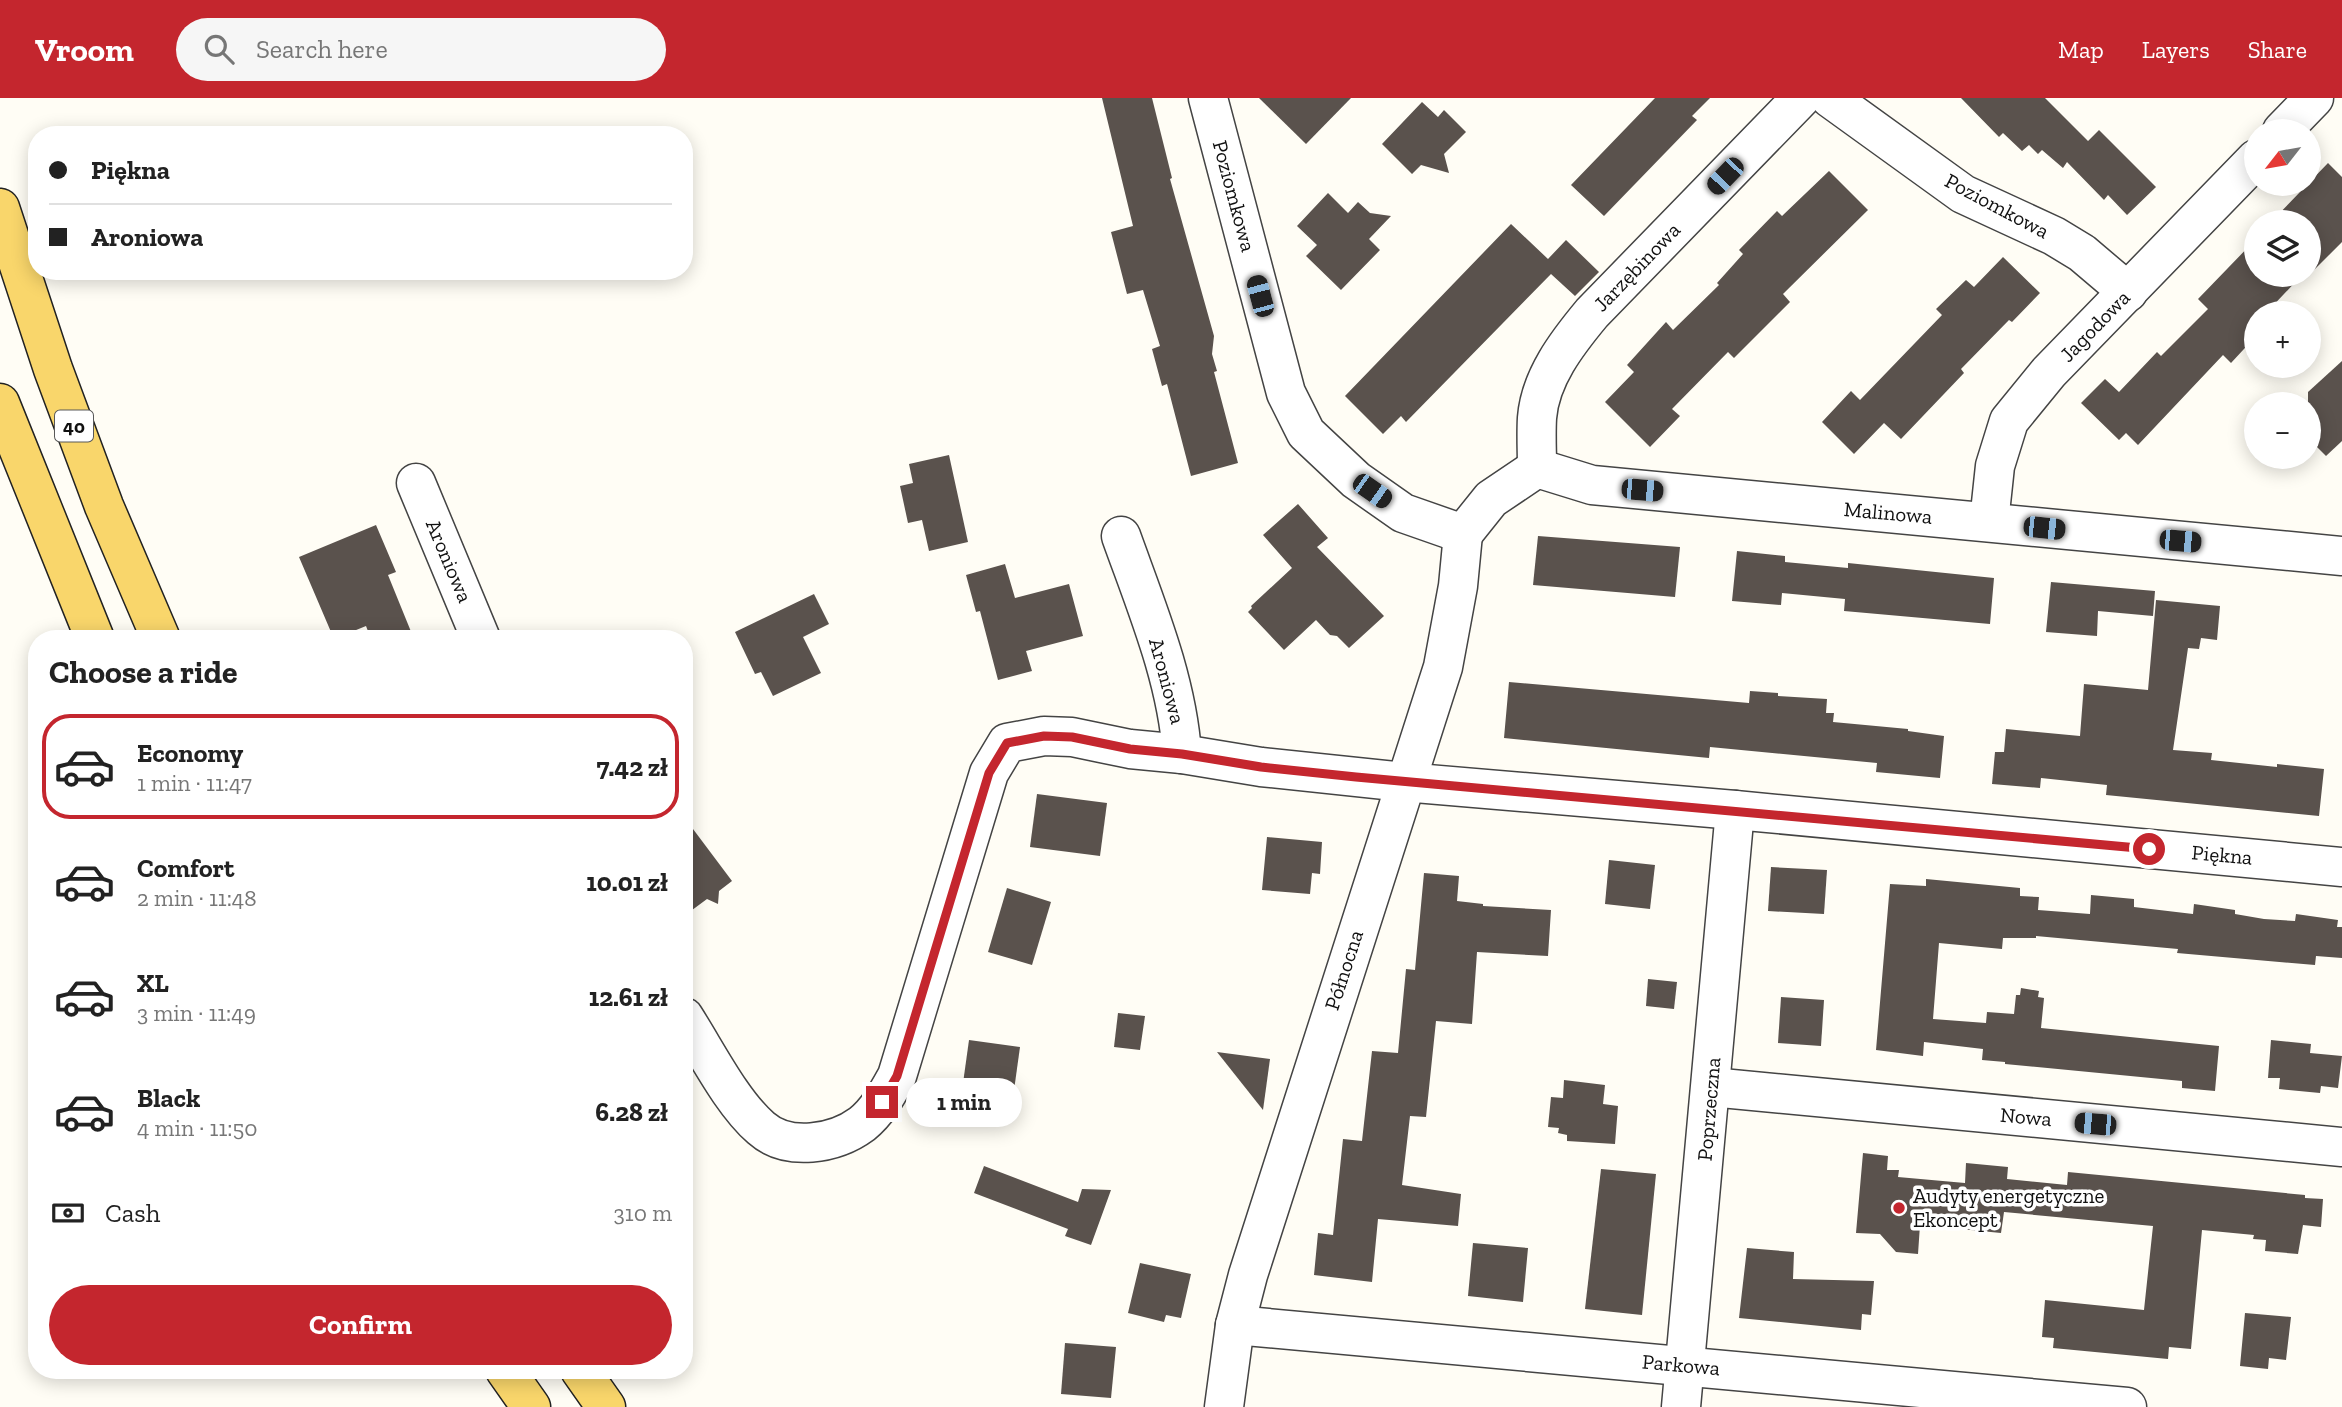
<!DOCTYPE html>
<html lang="en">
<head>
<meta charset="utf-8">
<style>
	body { margin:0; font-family:"Zilla Slab",serif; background:#f6f6f6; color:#222; height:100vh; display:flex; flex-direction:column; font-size:26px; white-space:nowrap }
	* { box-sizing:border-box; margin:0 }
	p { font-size:23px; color:#767676 }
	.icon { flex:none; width:38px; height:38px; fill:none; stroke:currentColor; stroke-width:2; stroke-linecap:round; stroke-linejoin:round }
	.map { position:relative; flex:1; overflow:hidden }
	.sheet { position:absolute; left:28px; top:532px; width:665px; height:749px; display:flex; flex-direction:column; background:#fff; border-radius:28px; box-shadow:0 4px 18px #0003 }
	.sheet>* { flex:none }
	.guide { position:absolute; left:28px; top:28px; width:665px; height:154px; border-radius:28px; box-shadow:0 4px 18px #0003; display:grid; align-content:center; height:154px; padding:0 21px; background:#fff }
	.needle { width:46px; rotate:239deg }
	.tools { position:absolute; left:2244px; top:21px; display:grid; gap:14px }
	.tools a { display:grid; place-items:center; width:77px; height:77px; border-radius:50%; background:#fff; box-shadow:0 4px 18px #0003; font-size:35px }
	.end { position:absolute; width:32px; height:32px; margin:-16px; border:9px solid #c4262e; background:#fff; box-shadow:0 0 0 4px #fff }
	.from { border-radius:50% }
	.bubble { position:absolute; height:49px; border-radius:24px; background:#fff; box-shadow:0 4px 18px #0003; font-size:23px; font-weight:800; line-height:49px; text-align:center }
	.car { position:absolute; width:21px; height:42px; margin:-21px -10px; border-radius:9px; box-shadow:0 0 5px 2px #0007; background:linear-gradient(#222 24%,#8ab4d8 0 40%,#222 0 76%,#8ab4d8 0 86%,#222 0) }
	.guide b { display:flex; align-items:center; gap:24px; height:66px; font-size:26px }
	.guide b+b { border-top:2px solid #e0e0e0 }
	.guide i { width:18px; height:18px; background:#222 }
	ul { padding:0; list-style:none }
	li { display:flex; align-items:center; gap:21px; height:105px; margin:0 14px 10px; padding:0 7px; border:4px solid transparent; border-radius:28px }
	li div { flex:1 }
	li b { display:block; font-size:26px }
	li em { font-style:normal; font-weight:800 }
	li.active { border-color:#c4262e }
	li>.icon { width:63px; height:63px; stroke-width:1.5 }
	h2 { padding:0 21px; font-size:32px; line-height:84px }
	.pay { display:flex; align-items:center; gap:18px; height:77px; padding:0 21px; font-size:26px }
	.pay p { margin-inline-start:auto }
	.action { display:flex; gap:14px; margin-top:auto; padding:14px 21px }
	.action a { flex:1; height:80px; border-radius:42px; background:#c4262e; color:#fff; font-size:28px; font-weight:800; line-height:80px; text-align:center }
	header { display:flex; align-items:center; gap:42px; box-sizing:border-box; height:98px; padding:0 35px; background:#c4262e; color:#fff }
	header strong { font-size:33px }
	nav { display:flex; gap:38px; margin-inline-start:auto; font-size:24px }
	.search { width:490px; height:63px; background:#f6f6f6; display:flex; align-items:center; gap:18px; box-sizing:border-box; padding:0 24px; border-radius:38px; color:#767676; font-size:26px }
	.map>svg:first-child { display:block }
</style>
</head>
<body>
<header>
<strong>Vroom</strong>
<div class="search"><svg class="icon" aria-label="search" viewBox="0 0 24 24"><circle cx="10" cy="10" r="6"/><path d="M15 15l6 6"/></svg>Search here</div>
<nav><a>Map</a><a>Layers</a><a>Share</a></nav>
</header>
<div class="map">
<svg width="2342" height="1309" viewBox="0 0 2342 1309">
	<rect width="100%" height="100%" fill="#fffdf5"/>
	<g fill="#5a524d">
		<path d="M 1102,0 L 1152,0 L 1172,80 L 1170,81 L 1214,238 L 1212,256 L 1217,273 L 1214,274 L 1238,365 L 1191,378 L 1167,286 L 1162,288 L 1152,251 L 1160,248 L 1143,192 L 1127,196 L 1111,134 L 1133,128 Z"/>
		<path d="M 1259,0 L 1351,0 L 1306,46 Z"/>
		<path d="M 1655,0 L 1710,0 L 1692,18 L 1697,22 L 1604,118 L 1571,87 Z"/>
		<path d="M 1961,0 L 2045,0 L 2088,43 L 2099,32 L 2156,89 L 2127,117 L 2108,97 L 2104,102 L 2067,64 L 2063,70 L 2042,52 L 2038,56 L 2029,47 L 2022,53 L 2003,35 L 1999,39 Z"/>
		<path d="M 1422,4 L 1438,19 L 1444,12 L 1466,34 L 1444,56 L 1449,75 L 1421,67 L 1412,76 L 1382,46 Z"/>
		<path d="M 2328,65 L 2342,79 L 2342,144 L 2308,178 L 2308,124 L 2271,124 Z"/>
		<path d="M 1829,73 L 1868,112 L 1783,196 L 1790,204 L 1734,260 L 1728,254 L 1672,311 L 1680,318 L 1650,349 L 1605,304 L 1634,274 L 1627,267 L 1666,224 L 1673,232 L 1719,187 L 1717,185 L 1743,156 L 1739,152 L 1777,113 L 1782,118 Z"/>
		<path d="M 1328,95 L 1348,115 L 1358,104 L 1370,115 L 1391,118 L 1369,141 L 1380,152 L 1341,192 L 1306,158 L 1317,147 L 1297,128 Z"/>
		<path d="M 1511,126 L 1548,161 L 1566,142 L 1599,174 L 1575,198 L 1551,176 L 1406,324 L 1401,318 L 1383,336 L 1345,298 Z"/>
		<path d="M 2256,141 L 2256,177 L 2302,177 L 2266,215 L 2256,215 L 2256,238 L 2231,265 L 2223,257 L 2138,347 L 2126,335 L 2119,342 L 2081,305 L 2105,281 L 2119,294 L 2157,254 L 2161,258 L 2208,211 L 2198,201 Z"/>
		<path d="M 2003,159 L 2040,195 L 2012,224 L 2009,222 L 1961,271 L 1964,275 L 1901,341 L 1884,325 L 1854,356 L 1822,324 L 1851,293 L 1860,302 L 1942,217 L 1936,211 L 1966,182 L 1974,189 Z"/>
		<path d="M 2342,263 L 2342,343 L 2326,358 L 2308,340 L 2308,294 Z"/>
		<path d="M 949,357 L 968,444 L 929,453 L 922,422 L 908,425 L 900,388 L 913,385 L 909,366 Z"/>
		<path d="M 1298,406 L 1328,440 L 1317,449 L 1384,518 L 1349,550 L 1337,538 L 1330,537 L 1316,522 L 1284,552 L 1248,514 L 1252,510 L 1251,508 L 1292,470 L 1263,437 Z"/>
		<path d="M 376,427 L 396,474 L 388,477 L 414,541 L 371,541 L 366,528 L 334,541 L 299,459 Z"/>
		<path d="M 1538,438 L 1680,449 L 1675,499 L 1533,487 Z"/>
		<path d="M 1737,453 L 1785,458 L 1785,464 L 1848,470 L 1848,465 L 1994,480 L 1990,526 L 1844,513 L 1845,501 L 1782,495 L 1781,507 L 1732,503 Z"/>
		<path d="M 1005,466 L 1015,500 L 1069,486 L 1083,538 L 1026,553 L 1032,573 L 998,582 L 980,513 L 976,514 L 966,477 Z"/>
		<path d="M 2051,484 L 2155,493 L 2153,518 L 2098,513 L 2097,538 L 2046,534 Z"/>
		<path d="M 814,496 L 829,526 L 803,539 L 821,575 L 773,598 L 761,574 L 755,576 L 735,534 Z"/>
		<path d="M 2156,502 L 2220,508 L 2217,542 L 2201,540 L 2199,551 L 2188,550 L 2173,652 L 2212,655 L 2211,662 L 2277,669 L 2277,666 L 2324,671 L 2319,718 L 2106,697 L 2107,687 L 2041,680 L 2040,690 L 1992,686 L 1995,654 L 2004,654 L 2006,631 L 2080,638 L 2084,586 L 2148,592 Z"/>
		<path d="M 1509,584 L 1749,605 L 1750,593 L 1778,595 L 1778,598 L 1827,601 L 1826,615 L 1834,615 L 1833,624 L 1908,631 L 1908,633 L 1944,638 L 1940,680 L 1876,674 L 1877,665 L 1710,649 L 1709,660 L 1504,640 Z"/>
		<path d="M 1037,696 L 1107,705 L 1100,758 L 1030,749 Z"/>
		<path d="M 684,719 L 732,783 L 719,793 L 718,806 L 707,801 L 684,818 Z"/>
		<path d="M 1267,739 L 1322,744 L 1320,776 L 1312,775 L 1310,796 L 1262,792 Z"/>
		<path d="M 1609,762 L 1655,767 L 1650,811 L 1605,806 Z"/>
		<path d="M 1771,769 L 1827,772 L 1824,816 L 1768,813 Z"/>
		<path d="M 1424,775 L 1459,778 L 1457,803 L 1483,806 L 1483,808 L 1551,812 L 1548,858 L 1477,854 L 1472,926 L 1436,923 L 1426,1019 L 1410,1018 L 1402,1087 L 1461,1096 L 1458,1128 L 1378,1121 L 1372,1184 L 1314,1177 L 1318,1135 L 1333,1137 L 1343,1041 L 1362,1043 L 1372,953 L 1398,955 L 1406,871 L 1415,872 Z"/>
		<path d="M 1926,781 L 2020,790 L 2020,798 L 2039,799 L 2038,812 L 2090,816 L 2091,797 L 2134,801 L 2134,809 L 2193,816 L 2194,806 L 2235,812 L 2235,816 L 2264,821 L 2295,823 L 2296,816 L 2338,822 L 2337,829 L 2342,829 L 2342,860 L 2316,858 L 2315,867 L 2177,855 L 2178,851 L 2036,838 L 2036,840 L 2003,840 L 2002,851 L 1939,845 L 1933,921 L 1986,925 L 1987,914 L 2014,916 L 2016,897 L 2020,897 L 2021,890 L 2039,893 L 2038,899 L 2044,900 L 2041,930 L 2219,948 L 2215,993 L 2182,990 L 2182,983 L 2005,966 L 2005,964 L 1982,962 L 1983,951 L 1924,944 L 1923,958 L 1876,952 L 1890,786 L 1926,788 Z"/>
		<path d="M 1007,790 L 1051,804 L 1032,867 L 988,854 Z"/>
		<path d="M 1648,881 L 1677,884 L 1674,911 L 1646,908 Z"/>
		<path d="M 1781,899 L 1824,902 L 1821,948 L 1778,945 Z"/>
		<path d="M 1118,915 L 1145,918 L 1140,952 L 1114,949 Z"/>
		<path d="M 969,942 L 1020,949 L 1010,1021 L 959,1014 Z"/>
		<path d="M 2271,942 L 2311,946 L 2310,955 L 2342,958 L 2338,990 L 2321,988 L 2320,995 L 2279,991 L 2280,980 L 2268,980 Z"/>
		<path d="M 1217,954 L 1270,961 L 1263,1012 Z"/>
		<path d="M 1564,982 L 1605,987 L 1603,1006 L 1618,1008 L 1615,1046 L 1567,1043 L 1567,1037 L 1558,1035 L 1559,1030 L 1548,1029 L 1551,999 L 1563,1000 Z"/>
		<path d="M 1863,1055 L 1888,1058 L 1887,1072 L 1899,1072 L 1898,1079 L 1965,1085 L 1966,1065 L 2008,1069 L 2007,1081 L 2067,1087 L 2068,1074 L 2305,1097 L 2305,1100 L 2323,1101 L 2321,1129 L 2303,1127 L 2298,1156 L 2265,1153 L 2266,1142 L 2253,1141 L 2254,1137 L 2202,1132 L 2191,1251 L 2169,1249 L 2168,1261 L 2053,1250 L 2054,1240 L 2042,1239 L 2045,1202 L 2144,1212 L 2153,1128 L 2004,1114 L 2001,1135 L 1920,1127 L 1918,1156 L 1896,1154 L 1880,1136 L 1856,1135 Z"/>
		<path d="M 984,1068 L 1078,1104 L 1082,1091 L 1111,1092 L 1091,1147 L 1065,1138 L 1068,1131 L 974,1095 Z"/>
		<path d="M 1601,1071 L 1656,1076 L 1642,1217 L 1585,1211 Z"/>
		<path d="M 1473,1145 L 1528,1150 L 1523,1204 L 1468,1198 Z"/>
		<path d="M 1747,1150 L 1794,1154 L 1793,1181 L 1874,1183 L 1871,1217 L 1862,1216 L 1861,1232 L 1739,1220 Z"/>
		<path d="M 1140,1165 L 1191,1176 L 1181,1220 L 1166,1217 L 1164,1224 L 1128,1215 Z"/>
		<path d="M 2245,1215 L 2291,1219 L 2286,1262 L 2269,1260 L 2268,1271 L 2240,1268 Z"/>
		<path d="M 1065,1245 L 1116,1249 L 1111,1300 L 1061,1296 Z"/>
	</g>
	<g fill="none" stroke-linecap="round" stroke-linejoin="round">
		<g stroke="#444" stroke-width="41">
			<g id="minor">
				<path d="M 1208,0 L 1286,295 L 1306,335 L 1356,382 L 1403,415 L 1463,436"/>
				<path d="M 1830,0 L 1963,96 L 2054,138 L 2082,155 L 2128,194"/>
				<path d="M 2282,33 L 2314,0"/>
				<path d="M 1537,370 C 1537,353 1536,337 1537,320 C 1540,280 1567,245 1592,215 L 1801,0"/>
				<path d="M 416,385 L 481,541"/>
				<path d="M 1989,424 L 1995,368 L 2009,323 L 2049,274 L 2256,61"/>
				<path d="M 1463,436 L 1491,401 L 1537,370 L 1592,387 L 2342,458"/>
				<path d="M 1121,438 C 1146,508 1177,581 1182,656"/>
				<path d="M 684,919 C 706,953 731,1004 761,1030 C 788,1054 835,1046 862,1026 C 878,1013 887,996 897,978 L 989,675 L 1007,645 L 1044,638 L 1072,639 L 1130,651 L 1182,656 L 1261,669 L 1404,684 L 1735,712 L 2342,769"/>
				<path d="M 1711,989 L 2342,1049"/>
				<path d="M 1235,1227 L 2127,1309"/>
				<path d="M 1224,1309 L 1235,1227 L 1248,1177 L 1443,569 L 1458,488 L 1463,436"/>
				<path d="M 1681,1309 L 1735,712"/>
			</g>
		</g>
		<g stroke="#222" stroke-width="41">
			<g id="major">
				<path d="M 0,110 L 53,271 L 104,408 L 161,541"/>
				<path d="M 0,305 L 95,541"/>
				<path d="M 505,1272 L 531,1309"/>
				<path d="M 580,1272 L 606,1309"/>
			</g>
		</g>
		<use href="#minor" stroke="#fff" stroke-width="38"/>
		<use href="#major" stroke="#f9d66b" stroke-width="38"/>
	</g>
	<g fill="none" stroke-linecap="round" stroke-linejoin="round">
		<path stroke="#c4262e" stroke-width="9" d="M 882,1004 L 897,978 L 989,675 L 1007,645 L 1044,638 L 1072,639 L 1130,651 L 1182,656 L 1261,669 L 1356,679 L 2149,751"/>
	</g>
	<circle fill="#c4262e" stroke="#fff" stroke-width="2.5" cx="1899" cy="1110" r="7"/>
	<g text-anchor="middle" stroke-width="7" stroke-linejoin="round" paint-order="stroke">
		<rect fill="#fff" stroke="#585858" stroke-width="2" x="55" y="312.5" width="38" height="31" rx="5"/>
		<g font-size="19" font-weight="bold" fill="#111">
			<text x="74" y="335">40</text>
		</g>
		<g font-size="21" fill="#111" stroke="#fff">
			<text transform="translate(1234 98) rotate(75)" y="7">Poziomkowa</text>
			<text transform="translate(1997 108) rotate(28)" y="7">Poziomkowa</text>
			<text transform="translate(1637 169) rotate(-46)" y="7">Jarzębinowa</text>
			<text transform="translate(2095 228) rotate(-46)" y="7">Jagodowa</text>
			<text transform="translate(1888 415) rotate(5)" y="7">Malinowa</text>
			<text transform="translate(449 463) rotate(67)" y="7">Aroniowa</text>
			<text transform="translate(1167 583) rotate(75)" y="7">Aroniowa</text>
			<text transform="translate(2222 757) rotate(5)" y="7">Piękna</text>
			<text transform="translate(1344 872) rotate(-72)" y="7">Północna</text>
			<text transform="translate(1709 1011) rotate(-85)" y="7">Poprzeczna</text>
			<text transform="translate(2026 1019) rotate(5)" y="7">Nowa</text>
			<text transform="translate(1681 1267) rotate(5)" y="7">Parkowa</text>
		</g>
		<g font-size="21" fill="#111" stroke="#fff" text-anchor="start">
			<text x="1913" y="1105">Audyty energetyczne<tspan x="1913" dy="24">Ekoncept</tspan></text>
		</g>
	</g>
</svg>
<div class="tools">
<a><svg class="needle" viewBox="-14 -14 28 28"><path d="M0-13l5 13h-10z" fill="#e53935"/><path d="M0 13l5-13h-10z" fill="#767676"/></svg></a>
<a><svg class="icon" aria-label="layers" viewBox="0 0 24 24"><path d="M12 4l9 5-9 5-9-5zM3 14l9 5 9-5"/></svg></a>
<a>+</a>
<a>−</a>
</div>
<i class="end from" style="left:2149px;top:751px"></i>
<i class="end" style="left:882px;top:1004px"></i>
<div class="bubble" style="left:906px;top:980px;width:116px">1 min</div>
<i class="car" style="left:1725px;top:78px;rotate:224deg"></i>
<i class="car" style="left:1260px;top:198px;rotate:345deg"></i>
<i class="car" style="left:1642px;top:392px;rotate:95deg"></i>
<i class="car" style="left:1372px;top:393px;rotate:125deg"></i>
<i class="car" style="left:2044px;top:430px;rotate:96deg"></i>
<i class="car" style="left:2180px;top:443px;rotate:95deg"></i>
<i class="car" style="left:2095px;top:1026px;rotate:275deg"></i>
<div class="guide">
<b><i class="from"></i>Piękna</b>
<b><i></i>Aroniowa</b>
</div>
<section class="sheet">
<h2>Choose a ride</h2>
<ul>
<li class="active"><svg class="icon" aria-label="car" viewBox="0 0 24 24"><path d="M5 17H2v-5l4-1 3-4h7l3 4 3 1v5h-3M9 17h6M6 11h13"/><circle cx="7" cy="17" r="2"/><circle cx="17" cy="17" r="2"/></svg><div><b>Economy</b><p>1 min · 11:47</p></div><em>7.42 zł</em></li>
<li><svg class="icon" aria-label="car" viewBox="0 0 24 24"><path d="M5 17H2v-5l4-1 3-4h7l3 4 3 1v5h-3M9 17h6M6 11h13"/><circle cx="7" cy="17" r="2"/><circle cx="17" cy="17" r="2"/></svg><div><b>Comfort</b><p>2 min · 11:48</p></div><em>10.01 zł</em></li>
<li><svg class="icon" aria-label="car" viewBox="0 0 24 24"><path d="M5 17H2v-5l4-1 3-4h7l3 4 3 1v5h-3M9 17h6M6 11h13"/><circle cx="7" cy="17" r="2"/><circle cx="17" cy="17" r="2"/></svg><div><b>XL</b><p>3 min · 11:49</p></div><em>12.61 zł</em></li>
<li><svg class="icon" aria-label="car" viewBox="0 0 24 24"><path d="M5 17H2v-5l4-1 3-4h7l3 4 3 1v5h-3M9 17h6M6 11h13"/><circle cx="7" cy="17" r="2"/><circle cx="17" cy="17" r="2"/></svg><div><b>Black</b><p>4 min · 11:50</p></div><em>6.28 zł</em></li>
</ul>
<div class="pay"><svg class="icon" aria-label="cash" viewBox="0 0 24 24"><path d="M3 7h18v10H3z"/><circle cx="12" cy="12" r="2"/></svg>Cash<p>310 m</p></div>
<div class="action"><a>Confirm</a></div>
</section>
</div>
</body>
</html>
